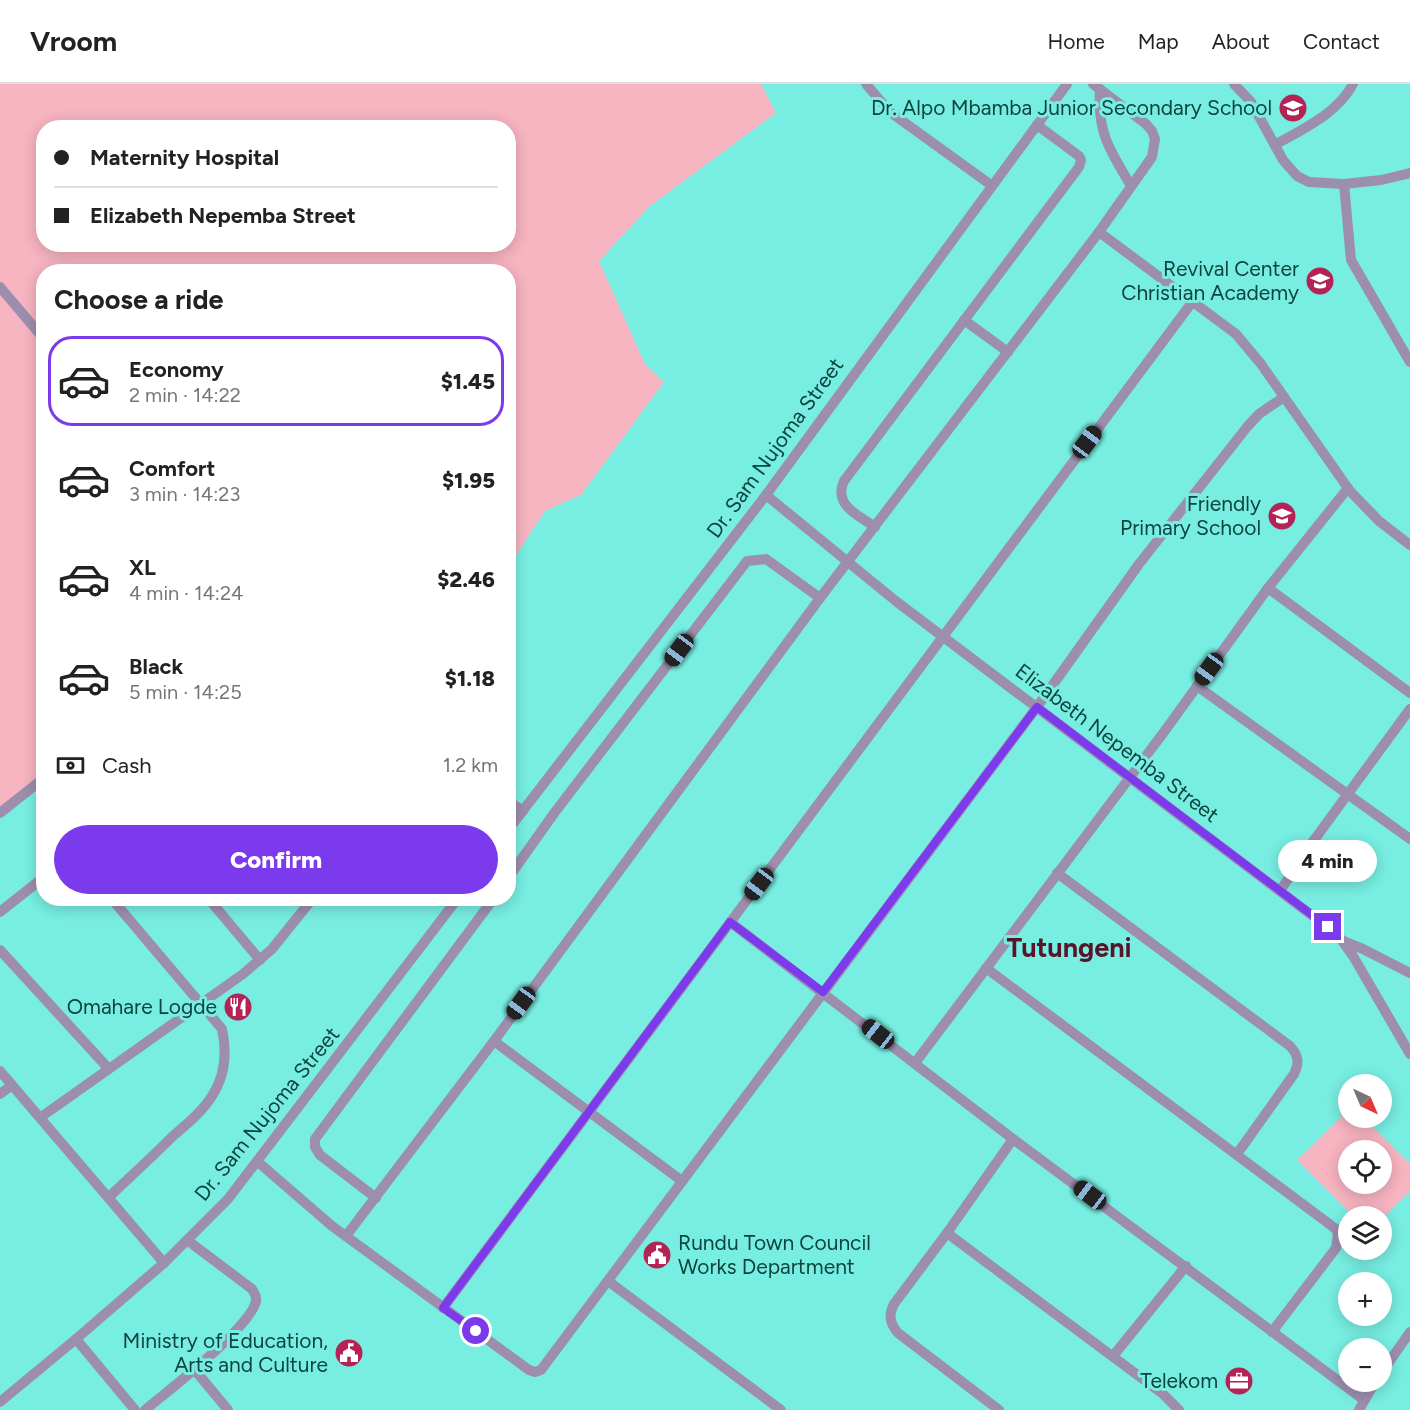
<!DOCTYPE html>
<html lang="en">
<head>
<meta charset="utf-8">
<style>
	body { margin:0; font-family:Figtree,sans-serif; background:#f6f6f6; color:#222; height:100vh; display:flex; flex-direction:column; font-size:22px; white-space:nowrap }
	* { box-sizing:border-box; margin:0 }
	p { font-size:20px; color:#767676 }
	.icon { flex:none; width:33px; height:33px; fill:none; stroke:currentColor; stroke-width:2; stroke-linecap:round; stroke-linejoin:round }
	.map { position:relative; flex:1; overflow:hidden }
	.side { position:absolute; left:36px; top:180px; width:480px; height:642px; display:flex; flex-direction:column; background:#fff; border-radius:24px; box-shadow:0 3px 15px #0003 }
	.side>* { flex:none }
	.hud { position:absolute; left:36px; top:36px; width:480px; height:132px; border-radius:24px; box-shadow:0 3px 15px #0003; display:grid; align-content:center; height:132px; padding:0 18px; background:#fff }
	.needle { width:39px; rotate:136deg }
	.tools { position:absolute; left:1338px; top:990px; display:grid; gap:12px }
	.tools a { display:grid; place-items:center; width:54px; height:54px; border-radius:50%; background:#fff; box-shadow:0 3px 15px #0003; font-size:30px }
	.end { position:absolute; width:27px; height:27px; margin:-14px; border:8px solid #7c3aed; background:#fff; box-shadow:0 0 0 3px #fff }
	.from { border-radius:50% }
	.bubble { position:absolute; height:42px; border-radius:21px; background:#fff; box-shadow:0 3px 15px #0003; font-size:20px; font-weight:800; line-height:42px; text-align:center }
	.car { position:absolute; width:18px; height:36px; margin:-18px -9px; border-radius:8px; box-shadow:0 0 4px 2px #0007; background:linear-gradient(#222 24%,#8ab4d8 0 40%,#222 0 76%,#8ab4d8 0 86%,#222 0) }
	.hud b { display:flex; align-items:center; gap:21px; height:57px; font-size:22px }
	.hud b+b { border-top:2px solid #e0e0e0 }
	.hud i { width:15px; height:15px; background:#222 }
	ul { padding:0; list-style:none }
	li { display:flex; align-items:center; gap:18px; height:90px; margin:0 12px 9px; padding:0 6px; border:3px solid transparent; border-radius:24px }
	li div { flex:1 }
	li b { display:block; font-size:22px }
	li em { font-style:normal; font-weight:800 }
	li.selected { border-color:#7c3aed }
	li>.icon { width:54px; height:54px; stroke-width:1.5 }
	h2 { padding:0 18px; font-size:27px; line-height:72px }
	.pay { display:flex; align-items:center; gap:15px; height:66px; padding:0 18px; font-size:22px }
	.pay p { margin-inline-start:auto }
	.button { display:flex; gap:12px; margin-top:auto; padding:12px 18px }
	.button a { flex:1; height:69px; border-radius:36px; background:#7c3aed; color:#fff; font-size:24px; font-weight:800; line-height:69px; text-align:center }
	header { display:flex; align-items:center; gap:36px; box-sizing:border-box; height:84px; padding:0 30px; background:#fff; border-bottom:2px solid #e0e0e0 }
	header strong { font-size:28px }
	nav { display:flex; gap:33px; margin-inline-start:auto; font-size:21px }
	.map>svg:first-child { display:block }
</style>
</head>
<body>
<header>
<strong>Vroom</strong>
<nav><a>Home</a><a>Map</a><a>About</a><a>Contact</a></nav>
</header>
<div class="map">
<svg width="1410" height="1326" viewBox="0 0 1410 1326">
	<rect width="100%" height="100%" fill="#78eee2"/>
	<g fill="#f7b4c1" fill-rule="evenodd">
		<path d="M 0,0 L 761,0 L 776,29 L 650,122 L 599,177 L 645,280 L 664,298 L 581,411 L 545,427 L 509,482 L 508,188 L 44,188 L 44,425 L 36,431 L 44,441 L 43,688 L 0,723 ZM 44,44 L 508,44 L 508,160 L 44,160 Z"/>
		<path d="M 1348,1026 L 1348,1034 L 1364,1034 L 1410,1080 L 1410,1107 L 1382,1135 L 1382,1132 L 1353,1132 L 1297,1076 ZM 1348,1066 L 1382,1066 L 1382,1100 L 1348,1100 Z"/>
	</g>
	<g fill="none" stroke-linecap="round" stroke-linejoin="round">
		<g stroke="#9d8eae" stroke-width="10">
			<path d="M 866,0 L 890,28 L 991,101"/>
			<path d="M 1234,0 L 1251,18 L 1283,76 L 1297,92 L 1309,98 L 1344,100 L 1381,96 L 1410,89"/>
			<path d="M 1100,5 C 1097,49 1110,66 1131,102"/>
			<path d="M 1275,61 C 1304,44 1337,30 1353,0"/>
			<path d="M 1344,100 L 1351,176 L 1410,278"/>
			<path d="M 1099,148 L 1236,250 L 1261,280 L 1350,407 L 1379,437 L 1410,461"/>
			<path d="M 0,203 L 44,255"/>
			<path d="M 964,236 L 1008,268"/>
			<path d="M 766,411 L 897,518 L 1338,851 L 1353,872 L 1410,970"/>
			<path d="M 875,443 C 858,431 833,421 844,397 L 1079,83 L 1081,76 L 1079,72 L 1037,41"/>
			<path d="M 1268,504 L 1410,609"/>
			<path d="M 1197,602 L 1410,755"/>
			<path d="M 508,717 L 523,727"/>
			<path d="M 0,729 L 44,694"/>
			<path d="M 508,746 L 766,411 L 1067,0"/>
			<path d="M 1057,789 L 1290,962 C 1298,971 1300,978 1294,990 L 1237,1070"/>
			<path d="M 508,794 L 555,728 L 747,477 L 766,475 L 820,514"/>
			<path d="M 1280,807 L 1309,763 L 1410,625"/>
			<path d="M 208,814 L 260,876"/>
			<path d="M 0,828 L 44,793"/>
			<path d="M 730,838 L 1013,1055 L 1364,1316"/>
			<path d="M 1343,857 L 1363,865 L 1410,889"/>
			<path d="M 0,866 L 108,984"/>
			<path d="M 986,884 L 1336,1145 L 1338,1150 L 1336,1164 L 1272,1248"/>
			<path d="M 494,957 L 682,1097"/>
			<path d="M 915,979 L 1164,648 L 1268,504 L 1348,404"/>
			<path d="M 0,987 L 164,1179"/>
			<path d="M 0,1010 L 12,1001"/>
			<path d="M 41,1033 L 243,890 L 272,865 L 313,814"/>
			<path d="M 258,1078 L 332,1142 L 529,1286 L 535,1288 L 541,1286 L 1037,623 L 1139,480 L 1247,343 L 1259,330 L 1284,313"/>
			<path d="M 109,1113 C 130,1093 152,1073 173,1052 C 187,1040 202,1028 212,1012 C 225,992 227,968 222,945 L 111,814"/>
			<path d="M 376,1114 L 320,1071 L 315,1063 L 315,1055 L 494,814"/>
			<path d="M 947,1149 L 1163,1310 L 1179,1326"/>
			<path d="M 346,1152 L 494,957 L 820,514 L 1099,148 L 1152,73 L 1155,55 L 1152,47 L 1146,40 L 1093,0"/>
			<path d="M 608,1197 L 781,1326"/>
			<path d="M 443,1224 L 1193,217"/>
			<path d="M 76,1255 L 135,1326"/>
			<path d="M 1113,1272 L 1186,1182"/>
			<path d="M 194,1285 L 228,1326"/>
			<path d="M 1382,1288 L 1410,1248"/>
			<path d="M 0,1318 L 76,1255 L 164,1179 L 228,1115 L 458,814"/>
			<path d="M 145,1326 C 168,1307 251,1243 256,1217 C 257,1212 254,1209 252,1205 L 187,1156"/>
			<path d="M 999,1326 L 898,1249 C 890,1239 888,1232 894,1220 L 947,1149 L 1013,1055"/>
			<path d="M 1359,1326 L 1375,1298"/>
		</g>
	</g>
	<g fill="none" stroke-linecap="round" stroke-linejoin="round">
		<path stroke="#7c3aed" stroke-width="8" d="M 476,1247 L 443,1224 L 730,838 L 823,908 L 1037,623 L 1328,843"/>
	</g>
	<defs>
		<g id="school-disc" transform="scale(1.5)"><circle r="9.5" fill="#b32356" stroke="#78eee2"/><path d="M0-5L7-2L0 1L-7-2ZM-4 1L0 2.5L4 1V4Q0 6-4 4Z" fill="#fff"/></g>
		<g id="restaurant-disc" transform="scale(1.5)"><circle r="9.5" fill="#b32356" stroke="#78eee2"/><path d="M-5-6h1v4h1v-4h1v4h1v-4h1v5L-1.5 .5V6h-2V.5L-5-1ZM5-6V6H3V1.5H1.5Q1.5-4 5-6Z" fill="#fff"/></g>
		<g id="civic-disc" transform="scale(1.5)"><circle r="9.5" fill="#b32356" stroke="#78eee2"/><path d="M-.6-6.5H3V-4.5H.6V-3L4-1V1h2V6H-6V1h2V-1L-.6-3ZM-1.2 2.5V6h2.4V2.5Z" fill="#fff"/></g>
		<g id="office-disc" transform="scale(1.5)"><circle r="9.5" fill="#b32356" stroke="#78eee2"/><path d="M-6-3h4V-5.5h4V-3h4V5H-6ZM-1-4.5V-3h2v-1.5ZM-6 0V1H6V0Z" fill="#fff"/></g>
	</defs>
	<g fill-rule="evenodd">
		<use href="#school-disc" x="1293" y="24"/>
		<use href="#school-disc" x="1320" y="197"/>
		<use href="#school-disc" x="1282" y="432"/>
		<use href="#restaurant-disc" x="238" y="923"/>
		<use href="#civic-disc" x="657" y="1171"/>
		<use href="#civic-disc" x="349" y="1269"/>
		<use href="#office-disc" x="1239" y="1297"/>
	</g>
	<g text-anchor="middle" stroke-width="6" stroke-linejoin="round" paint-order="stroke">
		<g font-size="21" fill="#0e443f" stroke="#78eee2" text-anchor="end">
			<text x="1272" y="31">Dr. Alpo Mbamba Junior Secondary School</text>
			<text x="1299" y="192">Revival Center<tspan x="1299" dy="24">Christian Academy</tspan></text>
			<text x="1261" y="427">Friendly<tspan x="1261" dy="24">Primary School</tspan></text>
			<text x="217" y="930">Omahare Logde</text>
			<text x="678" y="1166" text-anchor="start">Rundu Town Council<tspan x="678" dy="24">Works Department</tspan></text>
			<text x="328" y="1264">Ministry of Education,<tspan x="328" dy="24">Arts and Culture</tspan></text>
			<text x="1218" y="1304">Telekom</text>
		</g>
		<g font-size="21" fill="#0e443f" stroke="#78eee2">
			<text transform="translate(775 364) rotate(-54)" y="7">Dr. Sam Nujoma Street</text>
			<text transform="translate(1117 659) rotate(37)" y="7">Elizabeth Nepemba Street</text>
			<text transform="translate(267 1030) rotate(-51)" y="7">Dr. Sam Nujoma Street</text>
		</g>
		<g font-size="27" font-weight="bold" fill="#581429" stroke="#78eee2">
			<text x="1069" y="873">Tutungeni</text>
		</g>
	</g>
</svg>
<div class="tools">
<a><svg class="needle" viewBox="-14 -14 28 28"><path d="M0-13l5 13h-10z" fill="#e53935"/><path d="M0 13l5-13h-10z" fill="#767676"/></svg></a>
<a><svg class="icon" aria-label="locate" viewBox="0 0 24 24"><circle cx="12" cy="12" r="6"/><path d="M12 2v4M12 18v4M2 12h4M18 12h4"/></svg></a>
<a><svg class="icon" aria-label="layers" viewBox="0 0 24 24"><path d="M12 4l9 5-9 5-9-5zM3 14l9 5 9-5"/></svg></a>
<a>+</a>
<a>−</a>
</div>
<i class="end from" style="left:476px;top:1247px"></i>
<i class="end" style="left:1328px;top:843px"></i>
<div class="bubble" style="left:1278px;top:756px;width:99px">4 min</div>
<i class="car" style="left:1087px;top:358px;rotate:37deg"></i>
<i class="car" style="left:679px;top:566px;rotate:217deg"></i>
<i class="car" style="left:1209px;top:585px;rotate:216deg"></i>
<i class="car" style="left:759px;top:800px;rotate:217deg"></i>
<i class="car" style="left:521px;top:919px;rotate:216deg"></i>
<i class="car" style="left:878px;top:950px;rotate:308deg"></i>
<i class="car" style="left:1090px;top:1111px;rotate:307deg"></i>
<div class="hud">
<b><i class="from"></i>Maternity Hospital</b>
<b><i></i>Elizabeth Nepemba Street</b>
</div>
<section class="side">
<h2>Choose a ride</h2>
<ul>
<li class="selected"><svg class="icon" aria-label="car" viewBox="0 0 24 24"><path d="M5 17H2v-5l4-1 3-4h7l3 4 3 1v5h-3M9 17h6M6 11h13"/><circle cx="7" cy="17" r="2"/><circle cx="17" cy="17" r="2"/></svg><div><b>Economy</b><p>2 min · 14:22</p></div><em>$1.45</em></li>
<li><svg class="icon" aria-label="car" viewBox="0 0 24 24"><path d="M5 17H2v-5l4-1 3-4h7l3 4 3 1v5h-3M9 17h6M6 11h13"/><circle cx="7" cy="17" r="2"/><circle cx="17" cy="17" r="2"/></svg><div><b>Comfort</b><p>3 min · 14:23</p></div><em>$1.95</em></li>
<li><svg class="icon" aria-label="car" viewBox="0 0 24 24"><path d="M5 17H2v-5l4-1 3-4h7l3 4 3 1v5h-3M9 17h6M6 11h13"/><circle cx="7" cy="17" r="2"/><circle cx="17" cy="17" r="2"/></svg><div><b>XL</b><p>4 min · 14:24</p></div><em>$2.46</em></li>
<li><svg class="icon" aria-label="car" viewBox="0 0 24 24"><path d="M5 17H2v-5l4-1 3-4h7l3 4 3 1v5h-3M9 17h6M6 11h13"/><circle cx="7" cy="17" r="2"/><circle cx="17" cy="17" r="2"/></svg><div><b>Black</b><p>5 min · 14:25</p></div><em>$1.18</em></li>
</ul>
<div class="pay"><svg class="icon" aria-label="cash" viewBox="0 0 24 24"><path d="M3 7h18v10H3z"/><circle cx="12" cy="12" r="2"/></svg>Cash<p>1.2 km</p></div>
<div class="button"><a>Confirm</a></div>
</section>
</div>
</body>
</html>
